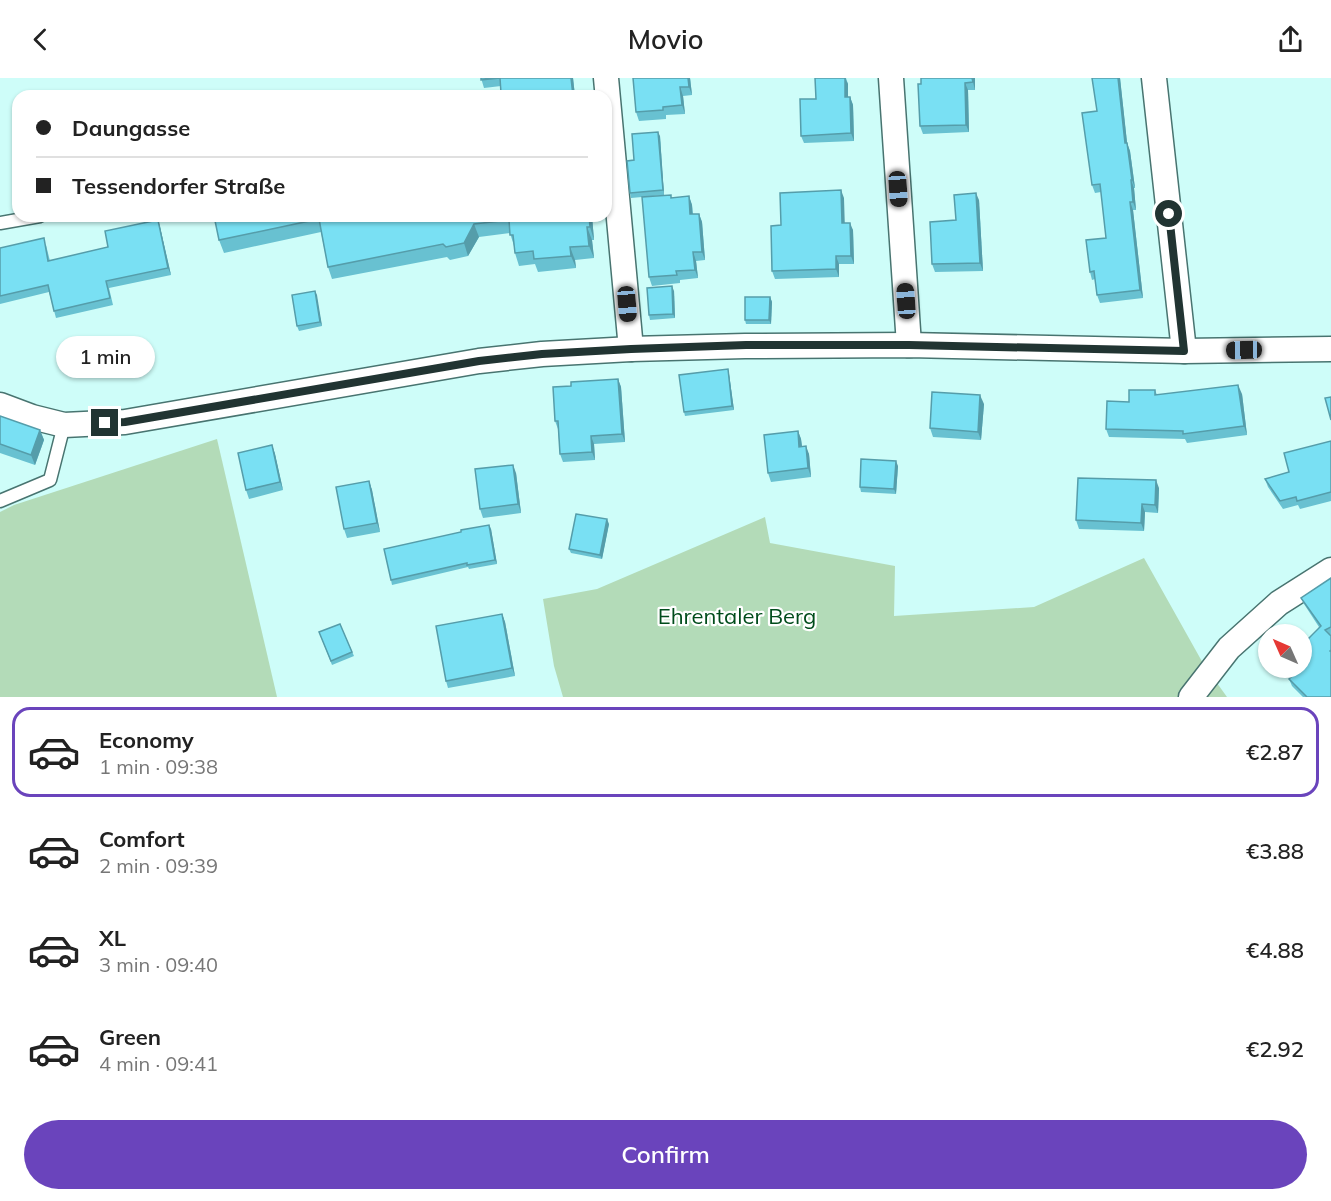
<!DOCTYPE html>
<html lang="en">
<head>
<meta charset="utf-8">
<style>
	body { margin:0; font-family:Mulish,sans-serif; background:#f6f6f6; color:#222; height:100vh; display:flex; flex-direction:column; font-size:22px; white-space:nowrap }
	* { box-sizing:border-box; margin:0 }
	p { font-size:20px; color:#767676 }
	.icon { flex:none; width:33px; height:33px; fill:none; stroke:currentColor; stroke-width:2; stroke-linecap:round; stroke-linejoin:round }
	.map { position:relative; height:619px; overflow:hidden }
	.sheet { display:flex; flex-direction:column; background:#fff; flex:1 }
	.sheet>* { flex:none }
	.hud { position:absolute; left:12px; top:12px; width:600px; height:132px; border-radius:18px; box-shadow:0 2px 4px #0004; display:grid; align-content:center; height:132px; padding:0 24px; background:#fff }
	.needle { width:39px; rotate:315deg }
	.fabs { position:absolute; left:1258px; top:546px; display:grid; gap:12px }
	.fabs a { display:grid; place-items:center; width:54px; height:54px; border-radius:50%; background:#fff; box-shadow:0 2px 4px #0004; font-size:30px }
	.end { position:absolute; width:27px; height:27px; margin:-14px; border:8px solid #213432; background:#fff; box-shadow:0 0 0 3px #fff }
	.from { border-radius:50% }
	.bubble { position:absolute; height:42px; border-radius:21px; background:#fff; box-shadow:0 2px 4px #0004; font-size:20px; font-weight:600; line-height:42px; text-align:center }
	.car { position:absolute; width:18px; height:36px; margin:-18px -9px; border-radius:8px; box-shadow:0 0 4px 2px #0007; background:linear-gradient(#222 24%,#8ab4d8 0 40%,#222 0 76%,#8ab4d8 0 86%,#222 0) }
	.hud b { display:flex; align-items:center; gap:21px; height:57px; font-size:22px }
	.hud b+b { border-top:2px solid #e0e0e0 }
	.hud i { width:15px; height:15px; background:#222 }
	ul { padding:10px 0 0; list-style:none }
	li { display:flex; align-items:center; gap:18px; height:90px; margin:0 12px 9px; padding:0 12px; border:3px solid transparent; border-radius:18px }
	li div { flex:1 }
	li b { display:block; font-size:22px }
	li em { font-style:normal; font-weight:600 }
	li.current { border-color:#6a44bc }
	li>.icon { width:54px; height:54px; stroke-width:1.5 }
	.action { display:flex; gap:12px; margin-top:auto; padding:12px 24px }
	.action a { flex:1; height:69px; border-radius:36px; background:#6a44bc; color:#fff; font-size:24px; font-weight:600; line-height:69px; text-align:center }
	header { display:flex; justify-content:space-between; align-items:center; height:78px; padding:0 24px; background:#fff; font-size:27px; font-weight:600 }
	.map>svg:first-child { display:block }
</style>
</head>
<body>
<header><svg class="icon" aria-label="back" viewBox="0 0 24 24"><path d="M15 5l-7 7 7 7"/></svg>Movio<svg class="icon" aria-label="share" viewBox="0 0 24 24"><path d="M12 15V3M7 8l5-5 5 5M5 13v7h14v-7"/></svg></header>
<div class="map">
<svg width="1331" height="619" viewBox="0 0 1331 619">
	<rect width="100%" height="100%" fill="#cefdf9"/>
	<g fill="#b3dbb8">
		<path d="M 217,361 L 277,619 L 0,619 L 0,434 L 14,427 Z"/>
		<path d="M 765,439 L 770,465 L 895,488 L 894,538 L 1034,529 L 1144,480 L 1204,587 L 1227,619 L 563,619 L 554,588 L 543,521 L 597,511 Z"/>
	</g>
	<g fill="none" stroke-linecap="round" stroke-linejoin="round">
		<g stroke="#487470" stroke-width="15">
			<g id="service">
				<path d="M 0,145 L 40,138"/>
				<path d="M 0,423 L 50,402 L 64,347"/>
			</g>
		</g>
		<g stroke="#487470" stroke-width="27">
			<g id="minor">
				<path d="M 606,0 L 631,271"/>
				<path d="M 891,0 L 909,267"/>
				<path d="M 1154,0 L 1184,273"/>
				<path d="M 0,327 L 32,339 L 64,347 L 125,344 L 479,283 L 542,276 L 631,271 L 745,268 L 909,267 L 1184,273 L 1331,271"/>
				<path d="M 1191,619 L 1229,570 L 1279,525 L 1331,492"/>
			</g>
		</g>
		<use href="#service" stroke="#fff" stroke-width="12"/>
		<use href="#minor" stroke="#fff" stroke-width="24"/>
	</g>
	<g fill="#68c1d1">
		<path d="M 481,0 L 573,0 L 575,18 L 502,18 L 501,8 L 484,10 Z"/>
		<path d="M 633,0 L 690,0 L 692,17 L 683,18 L 685,36 L 666,37 L 666,41 L 639,43 L 636,34 Z"/>
		<path d="M 815,0 L 846,0 L 848,6 L 848,19 L 850,19 L 853,27 L 854,63 L 804,65 L 801,58 L 816,21 Z"/>
		<path d="M 921,0 L 975,0 L 975,12 L 968,12 L 969,54 L 923,56 L 920,48 Z"/>
		<path d="M 1092,0 L 1120,0 L 1127,65 L 1130,73 L 1135,110 L 1134,110 L 1136,132 L 1133,132 L 1143,220 L 1100,225 L 1097,217 L 1095,201 L 1092,202 L 1090,194 L 1106,160 L 1101,114 L 1095,115 L 1092,107 L 1097,33 Z"/>
		<path d="M 660,58 L 664,117 L 631,120 L 630,115 L 634,82 Z"/>
		<path d="M 689,118 L 692,127 L 693,136 L 699,136 L 702,144 L 705,182 L 696,183 L 698,200 L 680,202 L 680,205 L 652,208 L 649,199 L 672,120 Z"/>
		<path d="M 844,120 L 844,145 L 853,152 L 854,186 L 839,186 L 839,199 L 775,201 L 772,193 L 781,147 Z"/>
		<path d="M 979,122 L 983,193 L 935,194 L 932,186 L 956,142 Z"/>
		<path d="M 214,138 L 592,138 L 594,162 L 592,162 L 594,180 L 575,182 L 576,190 L 538,194 L 535,186 L 519,188 L 515,175 L 514,168 L 510,155 L 479,159 L 468,178 L 450,182 L 447,179 L 332,201 L 328,189 L 321,154 L 224,175 L 219,162 Z"/>
		<path d="M 158,142 L 160,149 L 171,197 L 109,210 L 113,227 L 56,240 L 49,214 L 0,226 L 0,170 L 46,167 L 50,183 L 108,169 Z"/>
		<path d="M 315,213 L 322,248 L 299,253 L 297,248 Z"/>
		<path d="M 674,213 L 675,240 L 650,242 L 649,237 Z"/>
		<path d="M 770,219 L 772,224 L 771,246 L 746,246 L 745,242 Z"/>
		<path d="M 728,291 L 729,296 L 734,332 L 685,338 L 684,334 Z"/>
		<path d="M 618,301 L 621,309 L 625,364 L 594,366 L 595,382 L 563,384 L 560,376 L 558,351 L 555,343 L 571,308 Z"/>
		<path d="M 1155,312 L 1157,317 L 1242,316 L 1247,357 L 1187,365 L 1185,361 L 1109,359 L 1106,351 L 1129,324 Z"/>
		<path d="M 984,326 L 981,362 L 933,359 L 930,350 Z"/>
		<path d="M 0,338 L 40,352 L 44,362 L 35,387 L 0,375 Z"/>
		<path d="M 798,353 L 801,361 L 802,368 L 809,376 L 811,399 L 771,404 L 768,395 Z"/>
		<path d="M 1331,363 L 1331,423 L 1300,431 L 1298,427 L 1283,431 L 1268,409 L 1265,401 L 1289,394 Z"/>
		<path d="M 272,367 L 275,376 L 283,412 L 249,421 L 246,412 Z"/>
		<path d="M 898,388 L 896,416 L 861,414 L 860,409 Z"/>
		<path d="M 516,395 L 521,435 L 483,440 L 480,431 Z"/>
		<path d="M 369,403 L 372,412 L 380,454 L 347,460 L 344,451 Z"/>
		<path d="M 1159,410 L 1158,435 L 1145,434 L 1144,453 L 1079,451 L 1076,442 Z"/>
		<path d="M 609,446 L 602,481 L 571,475 L 569,471 Z"/>
		<path d="M 491,451 L 497,486 L 469,491 L 468,489 L 392,507 L 391,502 Z"/>
		<path d="M 1331,500 L 1331,619 L 1303,619 L 1292,608 L 1289,601 L 1296,594 L 1292,590 L 1302,590 L 1319,549 L 1304,526 L 1301,520 Z"/>
		<path d="M 502,536 L 505,544 L 515,598 L 448,610 L 446,603 Z"/>
		<path d="M 340,546 L 354,578 L 332,587 L 319,554 Z"/>
	</g>
	<g fill="#559daa">
		<path d="M 571,0 L 573,0 L 575,18 L 573,18 Z"/>
		<path d="M 688,0 L 690,0 L 692,17 L 689,9 Z"/>
		<path d="M 845,0 L 848,6 L 848,27 L 845,19 Z"/>
		<path d="M 972,0 L 975,0 L 975,12 Z"/>
		<path d="M 1118,0 L 1120,0 L 1128,73 L 1125,65 Z"/>
		<path d="M 965,5 L 968,12 L 969,54 L 966,47 Z"/>
		<path d="M 680,9 L 683,18 L 685,36 L 682,27 Z"/>
		<path d="M 850,19 L 853,27 L 854,63 L 851,55 Z"/>
		<path d="M 658,54 L 660,58 L 664,117 L 663,112 Z"/>
		<path d="M 1127,65 L 1130,73 L 1135,110 L 1132,102 Z"/>
		<path d="M 1131,102 L 1134,110 L 1136,132 L 1133,124 Z"/>
		<path d="M 841,112 L 844,120 L 845,153 L 842,145 Z"/>
		<path d="M 976,115 L 979,122 L 983,193 L 980,185 Z"/>
		<path d="M 689,118 L 692,127 L 693,145 L 690,136 Z"/>
		<path d="M 1130,124 L 1133,132 L 1143,220 L 1140,212 Z"/>
		<path d="M 699,136 L 702,144 L 705,182 L 702,174 Z"/>
		<path d="M 589,138 L 592,138 L 594,162 L 590,149 Z"/>
		<path d="M 158,142 L 160,149 L 171,197 L 168,190 Z"/>
		<path d="M 850,145 L 853,152 L 854,186 L 851,178 Z"/>
		<path d="M 474,146 L 479,159 L 468,178 L 464,165 Z"/>
		<path d="M 587,149 L 592,162 L 594,180 L 589,168 Z"/>
		<path d="M 570,169 L 575,182 L 576,190 L 571,178 Z"/>
		<path d="M 693,174 L 696,183 L 698,200 L 695,192 Z"/>
		<path d="M 836,178 L 839,186 L 839,199 L 836,191 Z"/>
		<path d="M 672,208 L 674,213 L 675,240 L 673,236 Z"/>
		<path d="M 315,213 L 317,217 L 322,248 L 320,244 Z"/>
		<path d="M 770,219 L 772,224 L 771,246 L 769,242 Z"/>
		<path d="M 728,291 L 729,296 L 734,332 L 732,328 Z"/>
		<path d="M 618,301 L 621,309 L 625,364 L 622,356 Z"/>
		<path d="M 1238,307 L 1242,316 L 1247,357 L 1244,348 Z"/>
		<path d="M 980,317 L 984,326 L 981,362 L 978,354 Z"/>
		<path d="M 40,352 L 44,362 L 35,387 L 31,377 Z"/>
		<path d="M 798,353 L 801,361 L 803,377 L 799,369 Z"/>
		<path d="M 591,358 L 594,366 L 595,382 L 592,374 Z"/>
		<path d="M 272,367 L 275,376 L 283,412 L 280,404 Z"/>
		<path d="M 806,368 L 809,376 L 811,399 L 808,390 Z"/>
		<path d="M 896,383 L 898,388 L 896,416 L 894,411 Z"/>
		<path d="M 513,387 L 516,395 L 521,435 L 518,426 Z"/>
		<path d="M 1156,402 L 1159,410 L 1158,435 L 1155,427 Z"/>
		<path d="M 369,403 L 372,412 L 380,454 L 377,445 Z"/>
		<path d="M 1142,426 L 1145,434 L 1144,453 L 1141,445 Z"/>
		<path d="M 607,441 L 609,446 L 602,481 L 600,477 Z"/>
		<path d="M 489,447 L 491,451 L 497,486 L 495,482 Z"/>
		<path d="M 502,536 L 505,544 L 515,598 L 512,590 Z"/>
	</g>
	<g fill="#79e0f3" stroke="#559daa" stroke-width="1.5">
		<path d="M 481,0 L 571,0 L 573,18 L 505,18 L 504,14 L 501,15 L 500,0 L 481,2 Z"/>
		<path d="M 633,0 L 688,0 L 689,9 L 680,9 L 682,27 L 663,29 L 663,32 L 636,34 Z"/>
		<path d="M 815,0 L 845,0 L 845,19 L 850,19 L 851,55 L 801,58 L 800,21 L 816,21 Z"/>
		<path d="M 921,0 L 972,0 L 973,4 L 965,5 L 966,47 L 920,48 L 918,6 L 921,6 Z"/>
		<path d="M 1092,0 L 1118,0 L 1125,65 L 1127,65 L 1132,102 L 1131,102 L 1133,124 L 1130,124 L 1140,212 L 1097,217 L 1094,193 L 1090,194 L 1086,162 L 1106,160 L 1100,106 L 1092,107 L 1082,35 L 1097,33 Z"/>
		<path d="M 658,54 L 663,112 L 630,115 L 627,83 L 634,82 L 632,56 Z"/>
		<path d="M 841,112 L 842,145 L 850,145 L 851,178 L 836,178 L 836,191 L 772,193 L 771,148 L 781,147 L 780,115 Z"/>
		<path d="M 976,115 L 980,185 L 932,186 L 930,144 L 956,142 L 954,117 Z"/>
		<path d="M 671,117 L 671,120 L 689,118 L 690,136 L 699,136 L 702,174 L 693,174 L 695,192 L 676,193 L 677,197 L 649,199 L 642,119 Z"/>
		<path d="M 214,138 L 589,138 L 590,149 L 587,149 L 589,168 L 570,169 L 571,178 L 534,181 L 533,173 L 515,175 L 513,157 L 510,157 L 509,142 L 474,146 L 464,165 L 446,169 L 443,166 L 328,189 L 319,141 L 219,162 Z"/>
		<path d="M 158,142 L 168,190 L 106,203 L 110,220 L 54,233 L 48,207 L 0,218 L 0,170 L 44,160 L 48,183 L 108,169 L 105,153 Z"/>
		<path d="M 672,208 L 673,236 L 649,237 L 647,210 Z"/>
		<path d="M 315,213 L 320,244 L 297,248 L 292,217 Z"/>
		<path d="M 745,219 L 770,219 L 769,242 L 745,242 Z"/>
		<path d="M 728,291 L 732,328 L 684,334 L 679,297 Z"/>
		<path d="M 618,301 L 622,356 L 591,358 L 592,374 L 560,376 L 558,343 L 555,343 L 553,309 L 571,308 L 571,304 Z"/>
		<path d="M 1238,307 L 1244,348 L 1183,356 L 1183,353 L 1106,351 L 1107,323 L 1129,324 L 1129,312 L 1155,312 L 1155,317 Z"/>
		<path d="M 932,314 L 980,317 L 978,354 L 930,350 Z"/>
		<path d="M 1331,319 L 1331,342 L 1325,320 Z"/>
		<path d="M 0,338 L 40,352 L 31,377 L 0,366 Z"/>
		<path d="M 798,353 L 799,369 L 806,368 L 808,390 L 768,395 L 764,357 Z"/>
		<path d="M 1331,363 L 1331,414 L 1297,423 L 1296,419 L 1280,423 L 1265,401 L 1289,394 L 1284,375 Z"/>
		<path d="M 272,367 L 280,404 L 246,412 L 238,375 Z"/>
		<path d="M 861,381 L 896,383 L 894,411 L 860,409 Z"/>
		<path d="M 513,387 L 518,426 L 480,431 L 475,391 Z"/>
		<path d="M 1078,400 L 1156,402 L 1155,427 L 1142,426 L 1141,445 L 1076,442 Z"/>
		<path d="M 369,403 L 377,445 L 344,451 L 336,409 Z"/>
		<path d="M 576,436 L 607,441 L 600,477 L 569,471 Z"/>
		<path d="M 489,447 L 495,482 L 467,487 L 467,485 L 391,502 L 384,471 L 461,454 L 461,452 Z"/>
		<path d="M 1331,500 L 1331,549 L 1325,552 L 1331,558 L 1331,572 L 1330,573 L 1331,574 L 1331,619 L 1307,619 L 1289,601 L 1298,592 L 1296,590 L 1302,590 L 1302,567 L 1321,548 L 1301,520 Z"/>
		<path d="M 502,536 L 512,590 L 446,603 L 436,548 Z"/>
		<path d="M 340,546 L 352,574 L 331,583 L 319,554 Z"/>
	</g>
	<g fill="none" stroke-linecap="round" stroke-linejoin="round">
		<path stroke="#213432" stroke-width="8" d="M 105,345 L 125,344 L 479,283 L 542,276 L 631,271 L 746,267 L 909,267 L 1184,273 L 1169,136"/>
	</g>
	<g text-anchor="middle" stroke-width="4.5" stroke-linejoin="round" paint-order="stroke">
		<g font-size="22" fill="#004c1b" stroke="#fff">
			<text x="737" y="546">Ehrentaler Berg</text>
		</g>
	</g>
</svg>
<div class="fabs">
<a><svg class="needle" viewBox="-14 -14 28 28"><path d="M0-13l5 13h-10z" fill="#e53935"/><path d="M0 13l5-13h-10z" fill="#767676"/></svg></a>
</div>
<i class="end from" style="left:1169px;top:136px"></i>
<i class="end" style="left:105px;top:345px"></i>
<div class="bubble" style="left:56px;top:258px;width:99px">1 min</div>
<i class="car" style="left:898px;top:111px;rotate:176deg"></i>
<i class="car" style="left:906px;top:223px;rotate:356deg"></i>
<i class="car" style="left:627px;top:226px;rotate:175deg"></i>
<i class="car" style="left:1244px;top:272px;rotate:269deg"></i>
<div class="hud">
<b><i class="from"></i>Daungasse</b>
<b><i></i>Tessendorfer Straße</b>
</div>
</div>
<section class="sheet">
<ul>
<li class="current"><svg class="icon" aria-label="car" viewBox="0 0 24 24"><path d="M5 17H2v-5l4-1 3-4h7l3 4 3 1v5h-3M9 17h6M6 11h13"/><circle cx="7" cy="17" r="2"/><circle cx="17" cy="17" r="2"/></svg><div><b>Economy</b><p>1 min · 09:38</p></div><em>€2.87</em></li>
<li><svg class="icon" aria-label="car" viewBox="0 0 24 24"><path d="M5 17H2v-5l4-1 3-4h7l3 4 3 1v5h-3M9 17h6M6 11h13"/><circle cx="7" cy="17" r="2"/><circle cx="17" cy="17" r="2"/></svg><div><b>Comfort</b><p>2 min · 09:39</p></div><em>€3.88</em></li>
<li><svg class="icon" aria-label="car" viewBox="0 0 24 24"><path d="M5 17H2v-5l4-1 3-4h7l3 4 3 1v5h-3M9 17h6M6 11h13"/><circle cx="7" cy="17" r="2"/><circle cx="17" cy="17" r="2"/></svg><div><b>XL</b><p>3 min · 09:40</p></div><em>€4.88</em></li>
<li><svg class="icon" aria-label="car" viewBox="0 0 24 24"><path d="M5 17H2v-5l4-1 3-4h7l3 4 3 1v5h-3M9 17h6M6 11h13"/><circle cx="7" cy="17" r="2"/><circle cx="17" cy="17" r="2"/></svg><div><b>Green</b><p>4 min · 09:41</p></div><em>€2.92</em></li>
</ul>
<div class="action"><a>Confirm</a></div>
</section>
</body>
</html>
